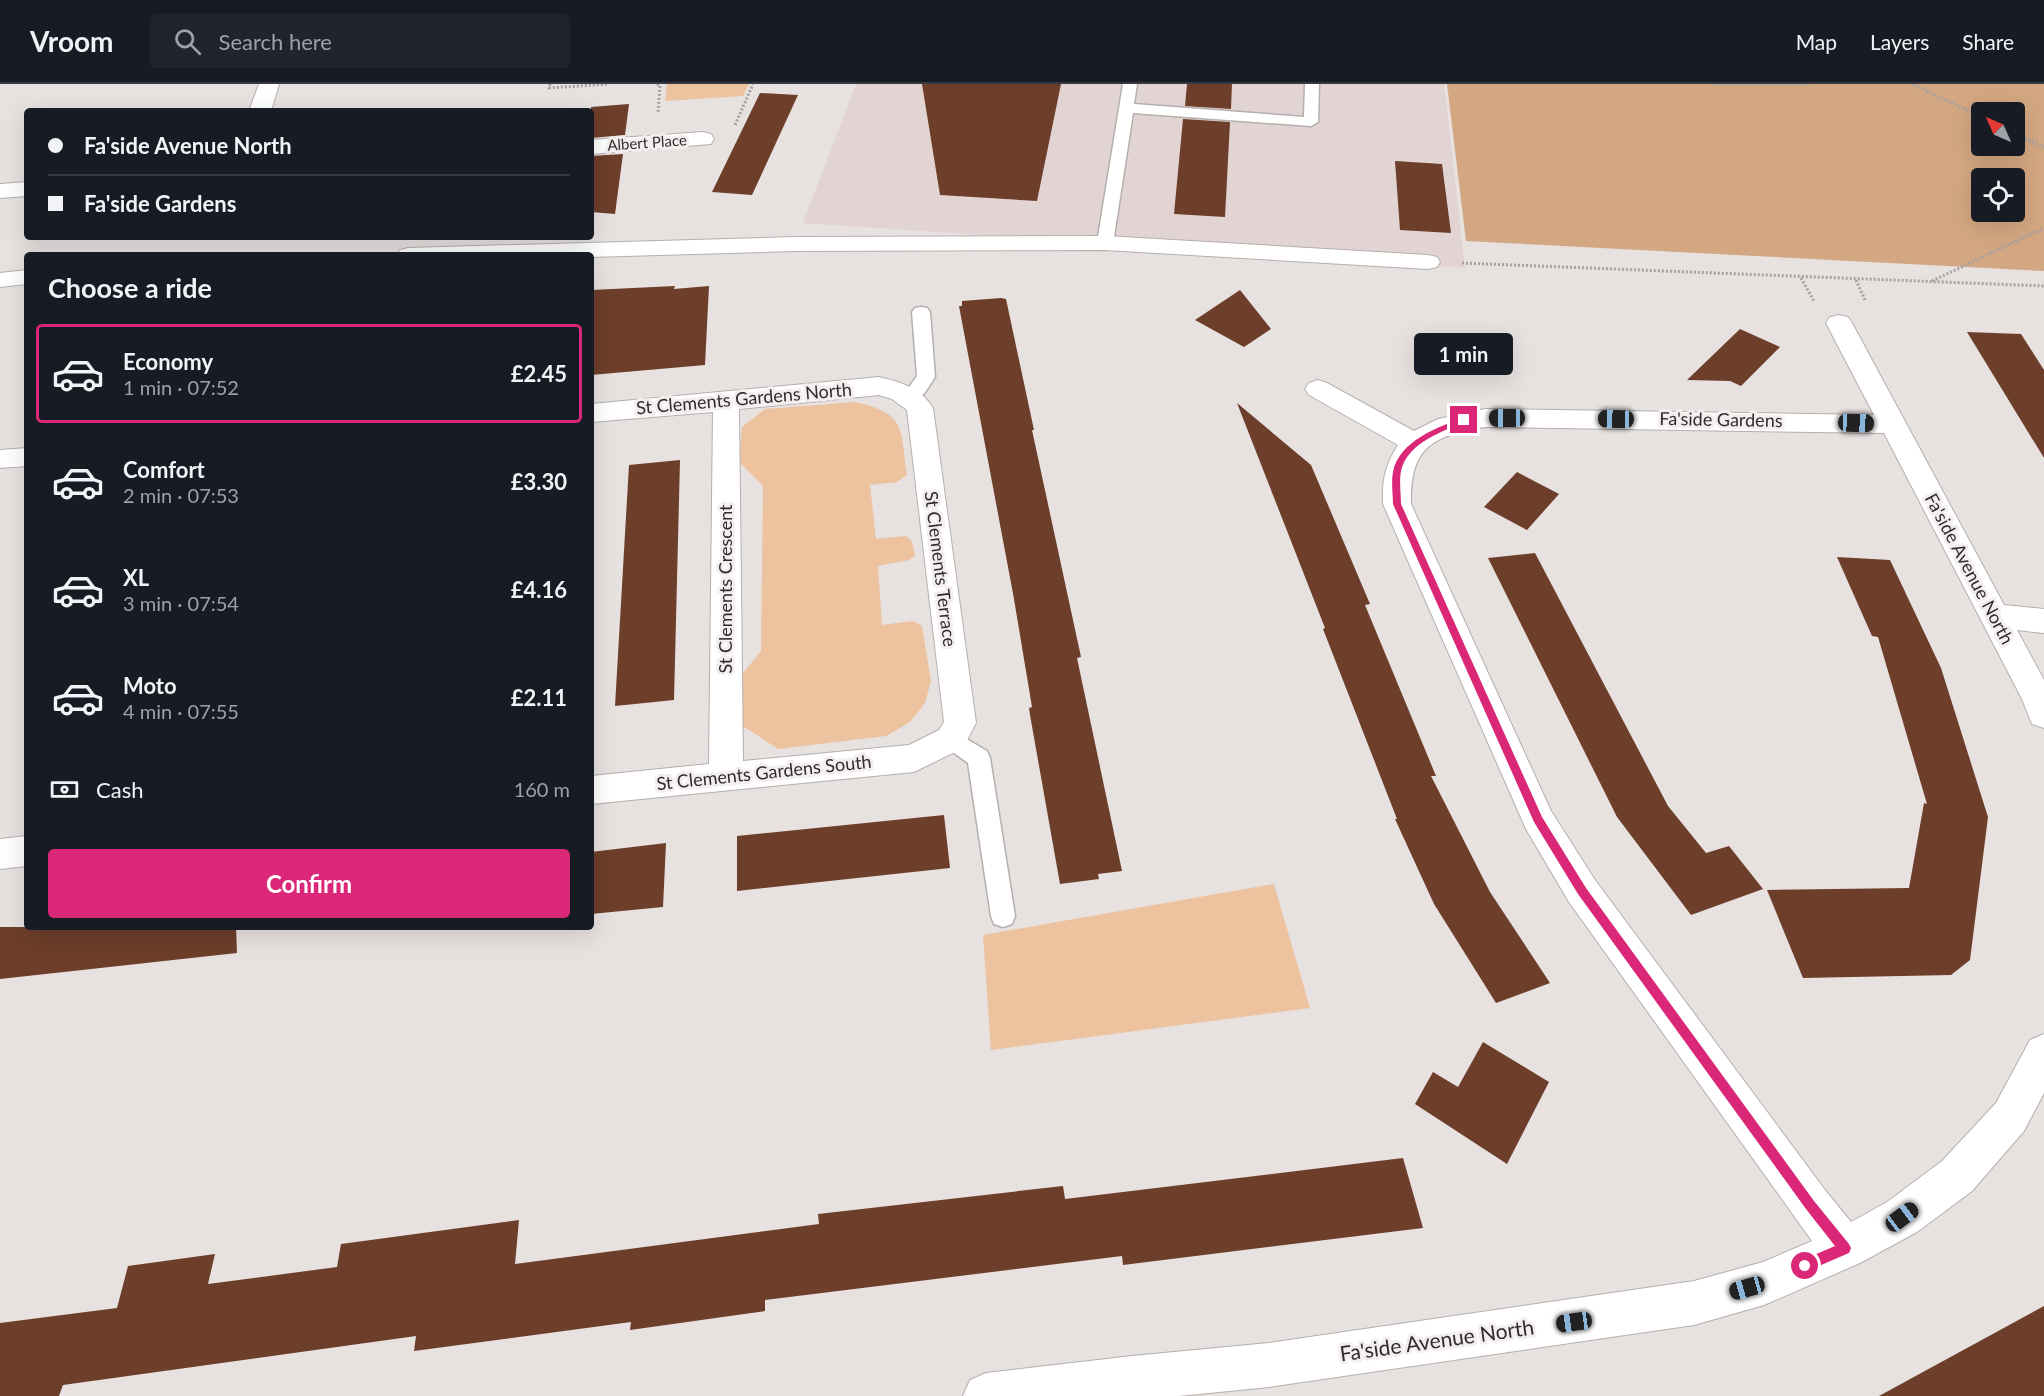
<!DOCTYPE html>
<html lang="en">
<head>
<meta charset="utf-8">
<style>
	body { margin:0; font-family:Lato,sans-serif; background:#20242c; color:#f1f3f6; height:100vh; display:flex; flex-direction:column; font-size:22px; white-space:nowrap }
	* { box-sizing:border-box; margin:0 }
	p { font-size:20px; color:#9ea1a6 }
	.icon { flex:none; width:33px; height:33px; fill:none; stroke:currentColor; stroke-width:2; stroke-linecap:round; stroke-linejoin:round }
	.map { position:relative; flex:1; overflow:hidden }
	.panel { position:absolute; left:24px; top:168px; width:570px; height:678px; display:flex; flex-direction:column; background:#171b24; border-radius:6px; box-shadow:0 6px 24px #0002 }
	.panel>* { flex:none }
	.hud { position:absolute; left:24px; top:24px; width:570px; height:132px; border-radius:6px; box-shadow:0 6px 24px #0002; display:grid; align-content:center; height:132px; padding:0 24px; background:#171b24 }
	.needle { width:39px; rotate:315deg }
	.buttons { position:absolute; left:1971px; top:18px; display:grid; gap:12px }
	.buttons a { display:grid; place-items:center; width:54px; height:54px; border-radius:6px; background:#171b24; box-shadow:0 6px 24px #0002; font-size:30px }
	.end { position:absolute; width:27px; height:27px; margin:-14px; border:8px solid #db2777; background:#fff; box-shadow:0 0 0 3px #fff }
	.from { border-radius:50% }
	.bubble { position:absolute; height:42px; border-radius:6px; background:#171b24; box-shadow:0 6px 24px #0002; font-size:20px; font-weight:700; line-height:42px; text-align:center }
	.car { position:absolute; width:18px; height:36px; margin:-18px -9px; border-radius:8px; box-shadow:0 0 4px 2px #0007; background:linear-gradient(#222 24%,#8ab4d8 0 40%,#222 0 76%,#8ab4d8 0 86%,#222 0) }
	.hud b { display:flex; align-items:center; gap:21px; height:57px; font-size:22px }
	.hud b+b { border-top:2px solid #363941 }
	.hud i { width:15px; height:15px; background:#f1f3f6 }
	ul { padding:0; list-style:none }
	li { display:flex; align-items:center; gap:18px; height:99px; margin:0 12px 9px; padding:0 12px; border:3px solid transparent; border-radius:6px }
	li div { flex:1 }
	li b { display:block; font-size:22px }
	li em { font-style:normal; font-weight:700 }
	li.selected { border-color:#db2777 }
	li>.icon { width:54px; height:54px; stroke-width:1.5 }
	h2 { padding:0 24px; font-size:27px; line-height:72px }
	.pay { display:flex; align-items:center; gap:15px; height:66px; padding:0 24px; font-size:22px }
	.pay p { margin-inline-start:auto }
	.primary-button { display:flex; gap:12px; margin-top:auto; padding:12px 24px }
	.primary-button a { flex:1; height:69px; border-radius:6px; background:#db2777; color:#fff; font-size:24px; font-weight:700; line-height:69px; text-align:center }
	header { display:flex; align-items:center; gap:36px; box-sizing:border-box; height:84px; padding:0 30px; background:#171b24; border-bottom:2px solid #363941 }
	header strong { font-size:28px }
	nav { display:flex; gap:33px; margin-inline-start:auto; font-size:21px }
	.search { width:420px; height:54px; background:#20242c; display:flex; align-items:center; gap:15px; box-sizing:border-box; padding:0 21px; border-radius:6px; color:#9ea1a6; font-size:22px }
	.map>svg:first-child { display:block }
</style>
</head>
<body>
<header>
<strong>Vroom</strong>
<div class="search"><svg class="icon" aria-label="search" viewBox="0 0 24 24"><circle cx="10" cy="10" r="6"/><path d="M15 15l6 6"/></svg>Search here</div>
<nav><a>Map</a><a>Layers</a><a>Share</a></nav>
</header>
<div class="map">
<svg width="2044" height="1312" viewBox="0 0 2044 1312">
	<rect width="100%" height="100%" fill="#e7e1e0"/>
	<path fill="#e2d4d2" d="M 856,0 L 1444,0 L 1465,184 L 803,139 Z"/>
	<g fill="#ecc29f">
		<path d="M 667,0 L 749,0 L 743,12 L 665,17 Z"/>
		<path d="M 855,318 C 907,330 900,343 907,391 L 897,398 L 870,401 L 876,455 L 906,452 L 912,457 L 915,472 L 909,476 L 878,482 L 882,541 L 913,537 L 922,542 L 931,597 L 925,619 L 910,638 L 886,652 L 778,665 L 743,642 L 743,589 L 761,567 L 763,402 L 739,378 L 742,343 L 765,325 Z"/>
		<path d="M 1274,800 L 1310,924 L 991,966 L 983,851 Z"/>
	</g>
	<path fill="#d3a782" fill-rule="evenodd" d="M 1447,0 L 2044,0 L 2044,187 L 1466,157 ZM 1982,28 L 2014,28 L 2014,62 L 1982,62 ZM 1982,94 L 2014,94 L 2014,128 L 1982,128 Z"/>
	<g fill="#6d3e2a">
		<path d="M 922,0 L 1061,0 L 1037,117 L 940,111 Z"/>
		<path d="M 1187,0 L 1232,0 L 1231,25 L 1185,22 Z"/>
		<path d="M 760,9 L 798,11 L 752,111 L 712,108 Z"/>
		<path d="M 629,20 L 625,51 L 591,54 L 591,23 Z"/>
		<path d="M 1183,35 L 1230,38 L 1225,133 L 1174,130 Z"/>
		<path d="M 623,70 L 615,130 L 591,128 L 591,72 Z"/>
		<path d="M 1395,77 L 1442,80 L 1451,149 L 1400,146 Z"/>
		<path d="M 675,202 L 674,205 L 709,202 L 705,281 L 591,291 L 591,206 Z"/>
		<path d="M 1240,206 L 1271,245 L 1244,263 L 1195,236 Z"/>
		<path d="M 1001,214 L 1006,215 L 1034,346 L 1032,346 L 1081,573 L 1077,574 L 1122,787 L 1098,790 L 1099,795 L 1060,800 L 1030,631 L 1029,624 L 1032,623 L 1014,515 L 959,222 L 962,222 L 962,217 Z"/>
		<path d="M 1740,245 L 1780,263 L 1741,302 L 1730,297 L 1687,296 Z"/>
		<path d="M 1967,248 L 2021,250 L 2044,286 L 2044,374 Z"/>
		<path d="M 1237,319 L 1311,381 L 1370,520 L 1365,521 L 1436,692 L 1431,692 L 1490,808 L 1550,899 L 1496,919 L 1434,820 L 1395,735 L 1397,735 L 1323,545 L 1325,544 Z"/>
		<path d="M 680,376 L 674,616 L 615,622 L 629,381 Z"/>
		<path d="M 1517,388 L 1559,410 L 1527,446 L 1484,423 Z"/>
		<path d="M 1535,469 L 1668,722 L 1706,769 L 1729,762 L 1763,805 L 1691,831 L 1617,733 L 1488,474 Z"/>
		<path d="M 1837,473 L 1890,476 L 1941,584 L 1988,733 L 1970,876 L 1951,891 L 1803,894 L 1767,806 L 1909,804 L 1924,719 L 1927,720 L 1878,553 L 1872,552 Z"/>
		<path d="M 944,731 L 950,784 L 737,807 L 737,752 Z"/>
		<path d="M 666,759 L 663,823 L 591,830 L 591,768 Z"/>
		<path d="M 0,843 L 236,843 L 237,869 L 0,895 Z"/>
		<path d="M 1483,958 L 1549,998 L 1507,1080 L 1415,1020 L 1433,988 L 1458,1003 Z"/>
		<path d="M 1403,1074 L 1423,1144 L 1123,1181 L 1122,1172 L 765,1216 L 765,1227 L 630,1246 L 631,1238 L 414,1267 L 416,1252 L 63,1301 L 59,1312 L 0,1312 L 0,1239 L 117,1224 L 128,1182 L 215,1170 L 208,1200 L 337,1183 L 341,1160 L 519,1136 L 515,1180 L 819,1140 L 818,1130 L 1063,1102 L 1065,1115 Z"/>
		<path d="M 2044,1222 L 2044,1312 L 1879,1312 Z"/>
	</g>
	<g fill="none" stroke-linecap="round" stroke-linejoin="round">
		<g stroke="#b5afae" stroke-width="3">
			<g id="lane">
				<path d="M 1123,0 L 1137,0 L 1134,20 L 1304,33 L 1305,0 L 1319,0 L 1318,38 L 1311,42 L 1133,29 L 1113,159 L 1105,164 L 1097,159 Z"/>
				<path d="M 921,223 L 927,224 L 930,228 L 935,293 C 927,305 920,321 905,317 L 902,313 L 917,292 L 912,228 L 915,224 Z"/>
				<path d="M 951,646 L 987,667 L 990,674 L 1015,832 L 1012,840 L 1003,843 L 994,840 L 991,832 L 968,679 L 943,661 L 940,655 L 943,649 Z"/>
			</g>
		</g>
		<g stroke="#b5afae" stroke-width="2">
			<g id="street">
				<path d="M 259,0 L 279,0 L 271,27 L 249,27 Z"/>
				<path d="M 703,48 L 711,50 L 714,55 L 711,60 L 591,70 L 591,56 Z"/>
				<path d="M 27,98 L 27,112 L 0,114 L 0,100 Z"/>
				<path d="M 1105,152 L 1428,171 L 1437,173 L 1440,178 L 1437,183 L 1428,185 L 1105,166 L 795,167 L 591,173 L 591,171 L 396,171 L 400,166 L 408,164 L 795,153 Z"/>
				<path d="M 27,186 L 27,200 L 0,203 L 0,189 Z"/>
				<path d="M 1839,231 L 1848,233 L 1852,239 L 2004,521 L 2044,525 L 2044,549 L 2017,546 L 2044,596 L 2044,644 L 2032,640 L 2022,615 L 1884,349 L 1485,343 C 1432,352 1410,363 1411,420 L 1551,727 L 1595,796 L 1825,1106 L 1851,1138 L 1887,1118 L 1942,1077 L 1996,1019 L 2030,956 L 2044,950 L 2044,1009 L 2024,1047 L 1972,1107 L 1917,1148 L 1860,1179 L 1764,1221 L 1694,1241 L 1269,1303 L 1179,1312 L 963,1312 L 970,1296 L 986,1289 L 1132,1272 L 1269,1259 L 1694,1197 L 1763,1178 L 1812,1157 L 1569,818 L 1526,745 L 1383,420 C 1382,397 1385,381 1398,361 L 1309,311 L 1305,305 L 1309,299 L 1318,296 L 1327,299 L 1414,347 L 1438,335 L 1485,325 L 1874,331 L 1826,239 L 1830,233 Z"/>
				<path d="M 879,293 C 901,298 921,304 933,324 L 976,639 L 963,664 L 914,688 L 591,720 L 591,692 L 709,680 L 713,328 L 591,338 L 591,320 ZM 879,311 L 892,315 L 907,326 L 944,638 L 939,646 L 909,661 L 743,677 L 739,325 Z"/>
				<path d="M 27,364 L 27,382 L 0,384 L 0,366 Z"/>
				<path d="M 27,752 L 27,782 L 0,785 L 0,755 Z"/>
			</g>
		</g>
		<g stroke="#a5a1a0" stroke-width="3" stroke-dasharray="2 2" stroke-linecap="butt">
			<path d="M 550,0 L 549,4 L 609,0"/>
			<path d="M 657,0 L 660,1 L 658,28"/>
			<path d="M 1713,0 L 1812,0"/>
			<path d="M 1912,0 L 1982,33"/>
			<path d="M 735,41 L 753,0"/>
			<path d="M 2014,49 L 2044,63"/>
			<path d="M 1462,179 L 2044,202"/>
			<path d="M 1801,194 L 1814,217"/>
			<path d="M 1856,196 L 1865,216"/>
			<path d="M 1932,197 L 2044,144"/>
		</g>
		<use href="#lane" fill="#fff" fill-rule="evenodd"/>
		<use href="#street" fill="#fff" fill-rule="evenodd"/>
	</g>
	<path fill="#db2777" d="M 1464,334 L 1468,336 L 1467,338 C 1444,346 1407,359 1401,387 C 1399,397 1401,410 1401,420 L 1542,733 L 1586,804 L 1814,1117 L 1849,1160 L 1851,1164 L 1849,1169 L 1805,1188 L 1800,1186 L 1798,1182 L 1800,1177 L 1835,1162 L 1806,1125 L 1578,810 L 1534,738 L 1393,420 C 1393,410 1391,398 1393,388 C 1399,357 1439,342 1464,334 Z"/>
	<g text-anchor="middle" stroke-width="6" stroke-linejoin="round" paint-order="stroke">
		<g font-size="15" fill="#2f2d2c" stroke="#f4eeee">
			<text transform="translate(647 59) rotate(-4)" y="5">Albert Place</text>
		</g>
		<g font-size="18" fill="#2f2d2c" stroke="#f4eeee">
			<text transform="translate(744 315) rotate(-5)" y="6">St Clements Gardens North</text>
			<text transform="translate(1721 336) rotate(1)" y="6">Fa'side Gardens</text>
			<text transform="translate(940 485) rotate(83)" y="6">St Clements Terrace</text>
			<text transform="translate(1969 485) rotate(62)" y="6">Fa'side Avenue North</text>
			<text transform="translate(726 505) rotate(-90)" y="6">St Clements Crescent</text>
			<text transform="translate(764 689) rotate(-6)" y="6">St Clements Gardens South</text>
		</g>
		<g font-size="21" fill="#2f2d2c" stroke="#f4eeee">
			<text transform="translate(1437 1257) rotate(-8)" y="7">Fa'side Avenue North</text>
		</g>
	</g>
</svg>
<div class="buttons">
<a><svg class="needle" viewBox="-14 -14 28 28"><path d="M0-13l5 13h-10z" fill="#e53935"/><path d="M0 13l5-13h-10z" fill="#9ea1a6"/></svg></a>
<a><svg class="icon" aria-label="locate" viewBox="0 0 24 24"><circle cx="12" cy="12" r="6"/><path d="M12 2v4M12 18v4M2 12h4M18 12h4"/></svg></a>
</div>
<i class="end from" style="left:1805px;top:1182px"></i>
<i class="end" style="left:1464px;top:336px"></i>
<div class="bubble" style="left:1414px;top:249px;width:99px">1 min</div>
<i class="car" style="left:1507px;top:334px;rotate:270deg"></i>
<i class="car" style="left:1616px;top:335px;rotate:271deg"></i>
<i class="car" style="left:1856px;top:339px;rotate:92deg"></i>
<i class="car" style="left:1902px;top:1133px;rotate:53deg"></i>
<i class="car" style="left:1747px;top:1204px;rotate:254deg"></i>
<i class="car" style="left:1574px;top:1238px;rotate:262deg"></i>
<div class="hud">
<b><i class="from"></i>Fa'side Avenue North</b>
<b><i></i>Fa'side Gardens</b>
</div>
<section class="panel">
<h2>Choose a ride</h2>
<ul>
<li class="selected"><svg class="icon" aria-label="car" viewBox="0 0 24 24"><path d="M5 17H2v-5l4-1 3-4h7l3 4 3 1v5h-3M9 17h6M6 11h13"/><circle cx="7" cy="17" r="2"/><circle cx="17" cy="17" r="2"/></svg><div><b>Economy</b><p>1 min · 07:52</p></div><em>£2.45</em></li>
<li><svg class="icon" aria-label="car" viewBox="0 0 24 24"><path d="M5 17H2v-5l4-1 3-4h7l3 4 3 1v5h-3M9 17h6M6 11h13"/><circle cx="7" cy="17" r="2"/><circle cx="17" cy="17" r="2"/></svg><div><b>Comfort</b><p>2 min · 07:53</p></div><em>£3.30</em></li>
<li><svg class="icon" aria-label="car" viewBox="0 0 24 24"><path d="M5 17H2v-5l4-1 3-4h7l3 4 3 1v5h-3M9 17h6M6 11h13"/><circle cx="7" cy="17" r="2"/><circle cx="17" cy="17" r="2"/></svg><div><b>XL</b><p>3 min · 07:54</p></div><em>£4.16</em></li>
<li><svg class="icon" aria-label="car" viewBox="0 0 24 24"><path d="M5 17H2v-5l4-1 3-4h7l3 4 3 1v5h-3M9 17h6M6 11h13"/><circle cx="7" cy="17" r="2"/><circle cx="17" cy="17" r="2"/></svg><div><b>Moto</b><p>4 min · 07:55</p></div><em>£2.11</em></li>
</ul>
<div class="pay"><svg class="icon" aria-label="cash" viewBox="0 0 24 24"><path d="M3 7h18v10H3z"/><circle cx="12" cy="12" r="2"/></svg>Cash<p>160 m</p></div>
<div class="primary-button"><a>Confirm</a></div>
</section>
</div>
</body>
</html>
